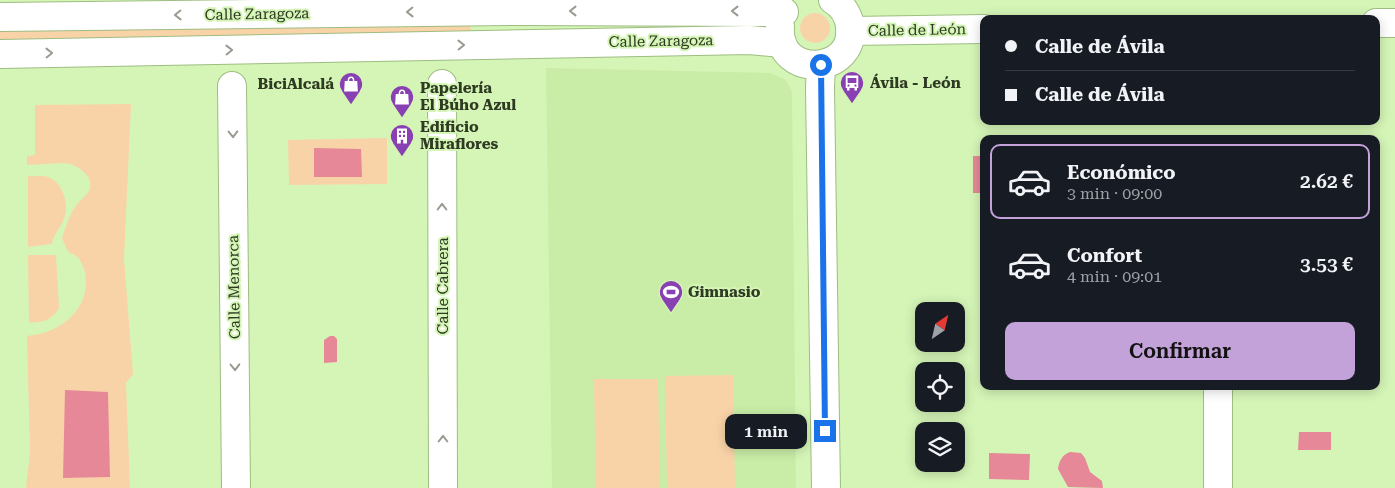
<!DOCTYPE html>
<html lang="es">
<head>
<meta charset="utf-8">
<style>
	body { margin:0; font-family:"Roboto Serif",serif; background:#242831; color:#f1f3f6; height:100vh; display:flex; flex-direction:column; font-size:19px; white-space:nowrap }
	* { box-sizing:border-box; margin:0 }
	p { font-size:16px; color:#9ea1a6 }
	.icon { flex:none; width:28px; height:28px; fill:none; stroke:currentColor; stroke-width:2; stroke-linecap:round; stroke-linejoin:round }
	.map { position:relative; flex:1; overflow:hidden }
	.side { position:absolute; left:980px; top:135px; width:400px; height:255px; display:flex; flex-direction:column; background:#171b24; border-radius:10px; box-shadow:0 2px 12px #0003 }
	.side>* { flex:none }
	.top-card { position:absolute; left:980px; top:15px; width:400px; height:110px; border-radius:10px; box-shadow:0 2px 12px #0003; display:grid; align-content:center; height:110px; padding:0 25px; background:#171b24 }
	.needle { width:32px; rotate:34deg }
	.tools { position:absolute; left:915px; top:302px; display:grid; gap:10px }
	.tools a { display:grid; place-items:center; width:50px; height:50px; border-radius:10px; background:#171b24; box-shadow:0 2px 12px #0003; font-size:25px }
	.end { position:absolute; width:22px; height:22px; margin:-11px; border:6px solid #1a73e8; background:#fff; box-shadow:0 0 0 2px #fff }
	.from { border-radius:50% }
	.bubble { position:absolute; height:35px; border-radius:10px; background:#171b24; box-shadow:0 2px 12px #0003; font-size:16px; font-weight:600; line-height:35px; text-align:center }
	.top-card b { display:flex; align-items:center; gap:18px; height:48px; font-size:19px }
	.top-card b+b { border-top:1px solid #363941 }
	.top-card i { width:12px; height:12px; background:#f1f3f6 }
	ul { padding:9px 0 0; list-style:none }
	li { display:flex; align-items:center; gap:15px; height:75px; margin:0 10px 8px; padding:0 15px; border:2px solid transparent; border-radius:10px }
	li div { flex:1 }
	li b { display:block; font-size:19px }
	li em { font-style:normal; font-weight:600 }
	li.active { border-color:#c2a2d8 }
	li>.icon { width:45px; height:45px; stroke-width:1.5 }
	.primary-button { display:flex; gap:10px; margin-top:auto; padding:10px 25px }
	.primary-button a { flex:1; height:58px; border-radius:10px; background:#c2a2d8; color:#111; font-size:20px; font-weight:600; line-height:58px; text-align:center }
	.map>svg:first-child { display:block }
</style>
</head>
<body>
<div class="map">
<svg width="1395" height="488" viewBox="0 0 1395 488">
	<rect width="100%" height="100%" fill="#d5f5b7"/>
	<path fill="#c9eda7" d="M 546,68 L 771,73 L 786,80 L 792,92 L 796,488 L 552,488 Z"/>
	<g fill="#f9d3a8">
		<circle cx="815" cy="28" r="15"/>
		<path d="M 470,22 L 471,36 L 0,41 L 0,28 Z"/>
		<path d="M 131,104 L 124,259 L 133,374 L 126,383 L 130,488 L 26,488 L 30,452 L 27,336 C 60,334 92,309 85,272 C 84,268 80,258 76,256 C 74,254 71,254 69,252 C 66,249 64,242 62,238 C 66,226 70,213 78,203 C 82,198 88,195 90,188 C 93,177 80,167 70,164 C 60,162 38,165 27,165 L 27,156 L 35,155 L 35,105 Z"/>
		<path d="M 387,138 L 387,184 L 289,185 L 288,140 Z"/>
		<path d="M 28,176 C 34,177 42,175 48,177 C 63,182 70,206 64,219 C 61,227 53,235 52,244 L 28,247 Z"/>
		<path d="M 28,255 L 56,255 L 59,308 C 51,321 43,322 29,323 Z"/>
		<path d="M 733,375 L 735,488 L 667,488 L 665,376 Z"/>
		<path d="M 594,379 L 658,379 L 660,488 L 596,488 Z"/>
	</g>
	<g fill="#e68897">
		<path d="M 314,148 L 361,149 L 362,177 L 314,177 Z"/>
		<rect x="973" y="156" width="11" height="37"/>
		<path d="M 330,336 L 334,336 L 337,339 L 337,362 L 324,363 L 324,340 Z"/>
		<path d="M 65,390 L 108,392 L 110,477 L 63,478 Z"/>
		<path d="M 1299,432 L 1331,432 L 1331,450 L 1298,450 Z"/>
		<path d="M 1070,452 L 1081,453 L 1085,458 L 1090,472 L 1102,481 L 1103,488 L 1068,487 L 1058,469 C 1059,461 1062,455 1070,452 Z"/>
		<path d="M 989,453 L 1030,454 L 1029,480 L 989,479 Z"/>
	</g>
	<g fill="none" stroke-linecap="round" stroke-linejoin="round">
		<g stroke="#9ebd81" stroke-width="30">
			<g id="minor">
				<path d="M 0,17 L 518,11 L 784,12"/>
				<path d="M 1376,23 L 1395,23"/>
				<path d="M 780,27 C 776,79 857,76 850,25 C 848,15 842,5 833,0"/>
				<path d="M 850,31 L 984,29"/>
				<path d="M 0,54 L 749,40 L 782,43"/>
				<path d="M 821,65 L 820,88 L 826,488"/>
				<path d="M 442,84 L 443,488"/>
				<path d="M 232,86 L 236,488"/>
				<path d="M 1218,386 L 1218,488"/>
			</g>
		</g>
		<use href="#minor" stroke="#fff" stroke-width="28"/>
	</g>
	<defs><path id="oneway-chevron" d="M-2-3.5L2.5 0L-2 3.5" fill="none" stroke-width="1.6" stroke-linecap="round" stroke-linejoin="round" transform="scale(1.25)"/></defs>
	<g stroke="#969c90">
		<use href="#oneway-chevron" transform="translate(573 11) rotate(-180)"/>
		<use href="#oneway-chevron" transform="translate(735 11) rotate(-180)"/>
		<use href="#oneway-chevron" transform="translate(410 12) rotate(179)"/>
		<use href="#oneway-chevron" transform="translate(178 15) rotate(179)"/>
		<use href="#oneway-chevron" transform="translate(461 45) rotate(-1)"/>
		<use href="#oneway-chevron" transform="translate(229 50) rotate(-1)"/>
		<use href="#oneway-chevron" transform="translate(49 53) rotate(-1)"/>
		<use href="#oneway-chevron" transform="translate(233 134) rotate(89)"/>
		<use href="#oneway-chevron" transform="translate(442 207) rotate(-90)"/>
		<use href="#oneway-chevron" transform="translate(235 367) rotate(89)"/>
		<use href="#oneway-chevron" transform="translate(443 439) rotate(-90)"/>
	</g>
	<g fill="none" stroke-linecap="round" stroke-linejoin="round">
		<path stroke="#1a73e8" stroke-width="6" d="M 821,65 L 825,431"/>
	</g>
	<defs>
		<g id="bus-pin" transform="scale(1.25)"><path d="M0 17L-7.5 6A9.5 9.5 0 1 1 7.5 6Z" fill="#8840b3" stroke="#d5f5b7"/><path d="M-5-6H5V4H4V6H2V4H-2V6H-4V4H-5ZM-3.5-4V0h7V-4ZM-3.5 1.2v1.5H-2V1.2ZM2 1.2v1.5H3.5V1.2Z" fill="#fff"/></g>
		<g id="shop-pin" transform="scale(1.25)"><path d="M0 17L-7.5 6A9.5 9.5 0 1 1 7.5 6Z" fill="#8840b3" stroke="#d5f5b7"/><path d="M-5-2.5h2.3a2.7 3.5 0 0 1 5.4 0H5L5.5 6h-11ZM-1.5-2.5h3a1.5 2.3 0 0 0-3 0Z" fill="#fff"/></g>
		<g id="building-pin" transform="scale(1.25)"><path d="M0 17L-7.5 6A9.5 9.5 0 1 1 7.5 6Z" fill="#8840b3" stroke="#d5f5b7"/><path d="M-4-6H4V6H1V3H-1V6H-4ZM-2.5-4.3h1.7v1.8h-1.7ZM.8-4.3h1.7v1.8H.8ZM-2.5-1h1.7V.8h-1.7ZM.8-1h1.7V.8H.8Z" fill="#fff"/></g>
		<g id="stadium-pin" transform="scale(1.25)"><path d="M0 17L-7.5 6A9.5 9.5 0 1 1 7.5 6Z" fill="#8840b3" stroke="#d5f5b7"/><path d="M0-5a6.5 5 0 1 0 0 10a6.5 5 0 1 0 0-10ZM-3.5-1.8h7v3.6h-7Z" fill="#fff"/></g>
	</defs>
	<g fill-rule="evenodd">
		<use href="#bus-pin" x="852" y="83"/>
		<use href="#shop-pin" x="351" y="84"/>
		<use href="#shop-pin" x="402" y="97"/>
		<use href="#building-pin" x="402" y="136"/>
		<use href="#stadium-pin" x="671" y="292"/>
	</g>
	<g text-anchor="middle" stroke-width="4" stroke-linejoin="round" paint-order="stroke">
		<g font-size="15" fill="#2e3a22" stroke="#d5f5b7">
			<text transform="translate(257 14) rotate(-1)" y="5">Calle Zaragoza</text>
			<text transform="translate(917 30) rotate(-1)" y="5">Calle de León</text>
			<text transform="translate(661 41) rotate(-1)" y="5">Calle Zaragoza</text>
			<text transform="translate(443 286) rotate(-90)" y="5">Calle Cabrera</text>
			<text transform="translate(234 287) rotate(-91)" y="5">Calle Menorca</text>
		</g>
		<g font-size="15" font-weight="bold" fill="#2e3a22" stroke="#d5f5b7" text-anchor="start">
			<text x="870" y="88">Ávila - León</text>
			<text x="334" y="89" text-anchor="end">BiciAlcalá</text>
			<text x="420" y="93">Papelería<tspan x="420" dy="17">El Búho Azul</tspan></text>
			<text x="420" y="132">Edificio<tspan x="420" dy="17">Miraflores</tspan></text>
			<text x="688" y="297">Gimnasio</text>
		</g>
	</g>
</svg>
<div class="tools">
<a><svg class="needle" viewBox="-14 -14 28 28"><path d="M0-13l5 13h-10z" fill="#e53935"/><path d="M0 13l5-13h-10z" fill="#9ea1a6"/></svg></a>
<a><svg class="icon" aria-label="locate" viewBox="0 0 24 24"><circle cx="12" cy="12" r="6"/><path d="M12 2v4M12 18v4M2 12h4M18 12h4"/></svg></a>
<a><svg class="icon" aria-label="layers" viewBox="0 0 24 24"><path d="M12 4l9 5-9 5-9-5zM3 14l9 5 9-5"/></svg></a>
</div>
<i class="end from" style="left:821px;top:65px"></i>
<i class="end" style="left:825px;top:431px"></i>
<div class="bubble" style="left:725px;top:414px;width:82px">1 min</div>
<div class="top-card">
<b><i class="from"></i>Calle de Ávila</b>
<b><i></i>Calle de Ávila</b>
</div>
<section class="side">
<ul>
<li class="active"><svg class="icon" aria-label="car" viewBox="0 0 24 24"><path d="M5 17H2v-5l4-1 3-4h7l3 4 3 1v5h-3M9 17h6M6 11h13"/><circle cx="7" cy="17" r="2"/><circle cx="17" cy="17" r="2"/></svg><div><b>Económico</b><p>3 min · 09:00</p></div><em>2.62 €</em></li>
<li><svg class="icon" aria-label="car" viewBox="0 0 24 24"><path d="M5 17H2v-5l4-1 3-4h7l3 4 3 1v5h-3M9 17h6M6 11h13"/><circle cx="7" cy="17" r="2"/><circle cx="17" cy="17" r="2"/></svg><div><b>Confort</b><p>4 min · 09:01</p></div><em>3.53 €</em></li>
</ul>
<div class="primary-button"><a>Confirmar</a></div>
</section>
</div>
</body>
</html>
